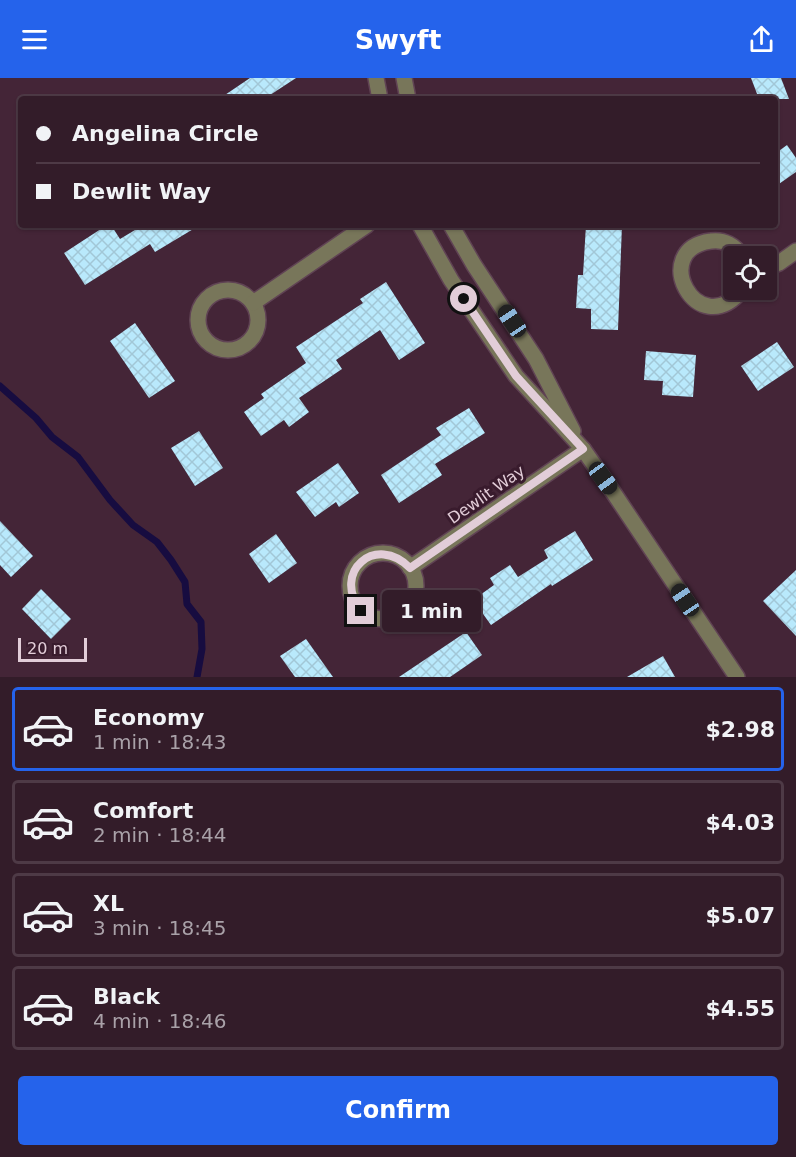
<!DOCTYPE html>
<html lang="en">
<head>
<meta charset="utf-8">
<style>
	body { margin:0; font-family:"DejaVu Sans",sans-serif; background:#3b2531; color:#f1f3f6; height:100vh; display:flex; flex-direction:column; font-size:22px; white-space:nowrap }
	* { box-sizing:border-box; margin:0 }
	p { font-size:20px; color:#a9a1a8 }
	.icon { flex:none; width:33px; height:33px; fill:none; stroke:currentColor; stroke-width:2; stroke-linecap:round; stroke-linejoin:round }
	.map { position:relative; height:599px; overflow:hidden }
	.side { display:flex; flex-direction:column; background:#331c29; flex:1 }
	.side>* { flex:none }
	.top-card { position:absolute; left:18px; top:18px; width:760px; height:132px; border-radius:6px; box-shadow:0 2px 4px #0004,0 0 0 2px #4e3a46; display:grid; align-content:center; height:132px; padding:0 18px; background:#331c29 }
	.fabs { position:absolute; left:723px; top:168px; display:grid; gap:12px }
	.fabs a { display:grid; place-items:center; width:54px; height:54px; border-radius:6px; background:#331c29; box-shadow:0 2px 4px #0004,0 0 0 2px #4e3a46; font-size:30px }
	.scale { position:absolute; left:18px; bottom:15px; width:69px; box-sizing:border-box; padding-left:6px; border:3px solid #e2cdd8; border-top:0; font-size:16px; line-height:21px; white-space:nowrap; color:#e2cdd8; -webkit-text-stroke:4px #391b2d; paint-order:stroke }
	.end { position:absolute; width:27px; height:27px; margin:-14px; border:8px solid #e2cdd8; background:#111; box-shadow:0 0 0 3px #111 }
	.from { border-radius:50% }
	.bubble { position:absolute; height:42px; border-radius:6px; background:#331c29; box-shadow:0 2px 4px #0004,0 0 0 2px #4e3a46; font-size:20px; font-weight:800; line-height:42px; text-align:center }
	.car { position:absolute; width:18px; height:36px; margin:-18px -9px; border-radius:8px; box-shadow:0 0 4px 2px #0007; background:linear-gradient(#222 24%,#8ab4d8 0 40%,#222 0 76%,#8ab4d8 0 86%,#222 0) }
	.top-card b { display:flex; align-items:center; gap:21px; height:57px; font-size:22px }
	.top-card b+b { border-top:2px solid #4e3a46 }
	.top-card i { width:15px; height:15px; background:#f1f3f6 }
	ul { padding:10px 0 0; list-style:none }
	li { display:flex; align-items:center; gap:18px; height:84px; margin:0 12px 9px; padding:0 6px; border:3px solid #4e3a46; border-radius:6px }
	li div { flex:1 }
	li b { display:block; font-size:22px }
	li em { font-style:normal; font-weight:800 }
	li.on { border-color:#2563eb }
	li>.icon { width:54px; height:54px; stroke-width:1.5 }
	.cta { display:flex; gap:12px; margin-top:auto; padding:12px 18px }
	.cta a { flex:1; height:69px; border-radius:6px; background:#2563eb; color:#fff; font-size:24px; font-weight:800; line-height:69px; text-align:center }
	header { display:flex; justify-content:space-between; align-items:center; height:78px; padding:0 18px; background:#2563eb; color:#fff; font-size:27px; font-weight:800 }
	.map>svg:first-child { display:block }
</style>
</head>
<body>
<header><svg class="icon" aria-label="menu" viewBox="0 0 24 24"><path d="M4 6h16M4 12h16M4 18h16"/></svg>Swyft<svg class="icon" aria-label="share" viewBox="0 0 24 24"><path d="M12 15V3M7 8l5-5 5 5M5 13v7h14v-7"/></svg></header>
<div class="map">
<svg width="796" height="599" viewBox="0 0 796 599">
	<defs>
		<pattern id="building-cross-hatch" width="8" height="8" patternUnits="userSpaceOnUse" patternTransform="scale(1.5)"><rect width="8" height="8" fill="#b9e9fc"/><path d="M0 0l8 8M0 8l8-8" fill="none" stroke="#a2c7d7"/></pattern>
	</defs>
	<rect width="100%" height="100%" fill="#442537"/>
	<g fill="none" stroke-linecap="round" stroke-linejoin="round">
		<path stroke="#170c40" stroke-width="7" d="M 0,308 L 36,340 L 52,359 L 78,379 L 110,422 L 133,447 L 157,464 L 171,482 L 185,504 L 187,526 L 201,544 L 202,571 L 197,599"/>
	</g>
	<g fill="url(#building-cross-hatch)">
		<path d="M 250,0 L 296,0 L 264,21 L 219,21 Z"/>
		<path d="M 751,0 L 781,0 L 789,21 L 759,21 Z"/>
		<path d="M 787,67 L 796,80 L 796,94 L 776,108 L 776,75 Z"/>
		<path d="M 107,147 L 111,147 L 120,161 L 140,149 L 139,147 L 200,147 L 155,174 L 150,166 L 85,207 L 64,175 Z"/>
		<path d="M 586,147 L 622,147 L 618,252 L 591,251 L 591,231 L 576,230 L 578,197 L 583,197 Z"/>
		<path d="M 386,204 L 425,265 L 399,282 L 380,252 L 336,282 L 342,291 L 299,320 L 309,334 L 289,349 L 284,342 L 261,358 L 244,334 L 264,320 L 261,316 L 306,285 L 296,269 L 363,225 L 360,221 Z"/>
		<path d="M 135,245 L 175,303 L 149,320 L 110,263 Z"/>
		<path d="M 777,264 L 794,289 L 758,313 L 741,288 Z"/>
		<path d="M 646,273 L 696,277 L 693,319 L 662,317 L 663,303 L 644,302 Z"/>
		<path d="M 469,330 L 485,355 L 435,386 L 442,397 L 399,425 L 381,397 L 441,357 L 436,350 Z"/>
		<path d="M 199,353 L 223,390 L 195,408 L 171,370 Z"/>
		<path d="M 338,385 L 359,415 L 339,429 L 336,424 L 315,439 L 296,414 Z"/>
		<path d="M 0,443 L 33,478 L 11,499 L 0,487 Z"/>
		<path d="M 575,453 L 593,482 L 552,508 L 551,506 L 491,547 L 473,522 L 494,507 L 490,500 L 510,487 L 518,499 L 548,480 L 544,472 Z"/>
		<path d="M 276,456 L 297,485 L 269,505 L 249,476 Z"/>
		<path d="M 796,492 L 796,558 L 763,523 Z"/>
		<path d="M 41,511 L 71,541 L 51,561 L 22,531 Z"/>
		<path d="M 466,554 L 482,577 L 450,599 L 399,599 Z"/>
		<path d="M 306,561 L 333,599 L 295,599 L 280,578 Z"/>
		<path d="M 663,578 L 675,599 L 627,599 Z"/>
	</g>
	<g fill="none" stroke-linecap="round" stroke-linejoin="round">
		<g stroke="#604354" stroke-width="18">
			<g id="minor">
				<path d="M 376,0 L 380,21"/>
				<path d="M 404,0 L 408,21"/>
				<path d="M 420,147 L 451,202 L 516,298 L 583,371 L 613,414 L 737,599"/>
				<path d="M 451,147 L 474,187 L 536,281 L 573,353"/>
				<path d="M 742,178 C 735,168 724,161 711,163 C 648,171 697,266 742,212"/>
				<path d="M 766,190 L 779,185 L 796,173"/>
				<circle cx="228" cy="242" r="30"/>
				<path d="M 253,225 L 367,147"/>
				<circle cx="383" cy="508" r="33"/>
				<path d="M 410,490 L 583,371"/>
			</g>
		</g>
		<use href="#minor" stroke="#78765a" stroke-width="15"/>
	</g>
	<g fill="none" stroke-linecap="round" stroke-linejoin="round">
		<path stroke="#e2cdd8" stroke-width="8" d="M 361,533 C 331,494 376,455 410,490 L 583,371 L 516,298 L 464,221"/>
	</g>
	<g text-anchor="middle" stroke-width="6" stroke-linejoin="round" paint-order="stroke">
		<g font-size="16" fill="#e2cdd8" stroke="#391b2d">
			<text transform="translate(486 416) rotate(-35)" y="6">Dewlit Way</text>
		</g>
	</g>
</svg>
<div class="fabs">
<a><svg class="icon" aria-label="locate" viewBox="0 0 24 24"><circle cx="12" cy="12" r="6"/><path d="M12 2v4M12 18v4M2 12h4M18 12h4"/></svg></a>
</div>
<div class="scale">20 m</div>
<i class="end from" style="left:464px;top:221px"></i>
<i class="end" style="left:361px;top:533px"></i>
<div class="bubble" style="left:382px;top:512px;width:99px">1 min</div>
<i class="car" style="left:512px;top:243px;rotate:326deg"></i>
<i class="car" style="left:603px;top:400px;rotate:144deg"></i>
<i class="car" style="left:685px;top:522px;rotate:326deg"></i>
<div class="top-card">
<b><i class="from"></i>Angelina Circle</b>
<b><i></i>Dewlit Way</b>
</div>
</div>
<section class="side">
<ul>
<li class="on"><svg class="icon" aria-label="car" viewBox="0 0 24 24"><path d="M5 17H2v-5l4-1 3-4h7l3 4 3 1v5h-3M9 17h6M6 11h13"/><circle cx="7" cy="17" r="2"/><circle cx="17" cy="17" r="2"/></svg><div><b>Economy</b><p>1 min · 18:43</p></div><em>$2.98</em></li>
<li><svg class="icon" aria-label="car" viewBox="0 0 24 24"><path d="M5 17H2v-5l4-1 3-4h7l3 4 3 1v5h-3M9 17h6M6 11h13"/><circle cx="7" cy="17" r="2"/><circle cx="17" cy="17" r="2"/></svg><div><b>Comfort</b><p>2 min · 18:44</p></div><em>$4.03</em></li>
<li><svg class="icon" aria-label="car" viewBox="0 0 24 24"><path d="M5 17H2v-5l4-1 3-4h7l3 4 3 1v5h-3M9 17h6M6 11h13"/><circle cx="7" cy="17" r="2"/><circle cx="17" cy="17" r="2"/></svg><div><b>XL</b><p>3 min · 18:45</p></div><em>$5.07</em></li>
<li><svg class="icon" aria-label="car" viewBox="0 0 24 24"><path d="M5 17H2v-5l4-1 3-4h7l3 4 3 1v5h-3M9 17h6M6 11h13"/><circle cx="7" cy="17" r="2"/><circle cx="17" cy="17" r="2"/></svg><div><b>Black</b><p>4 min · 18:46</p></div><em>$4.55</em></li>
</ul>
<div class="cta"><a>Confirm</a></div>
</section>
</body>
</html>
